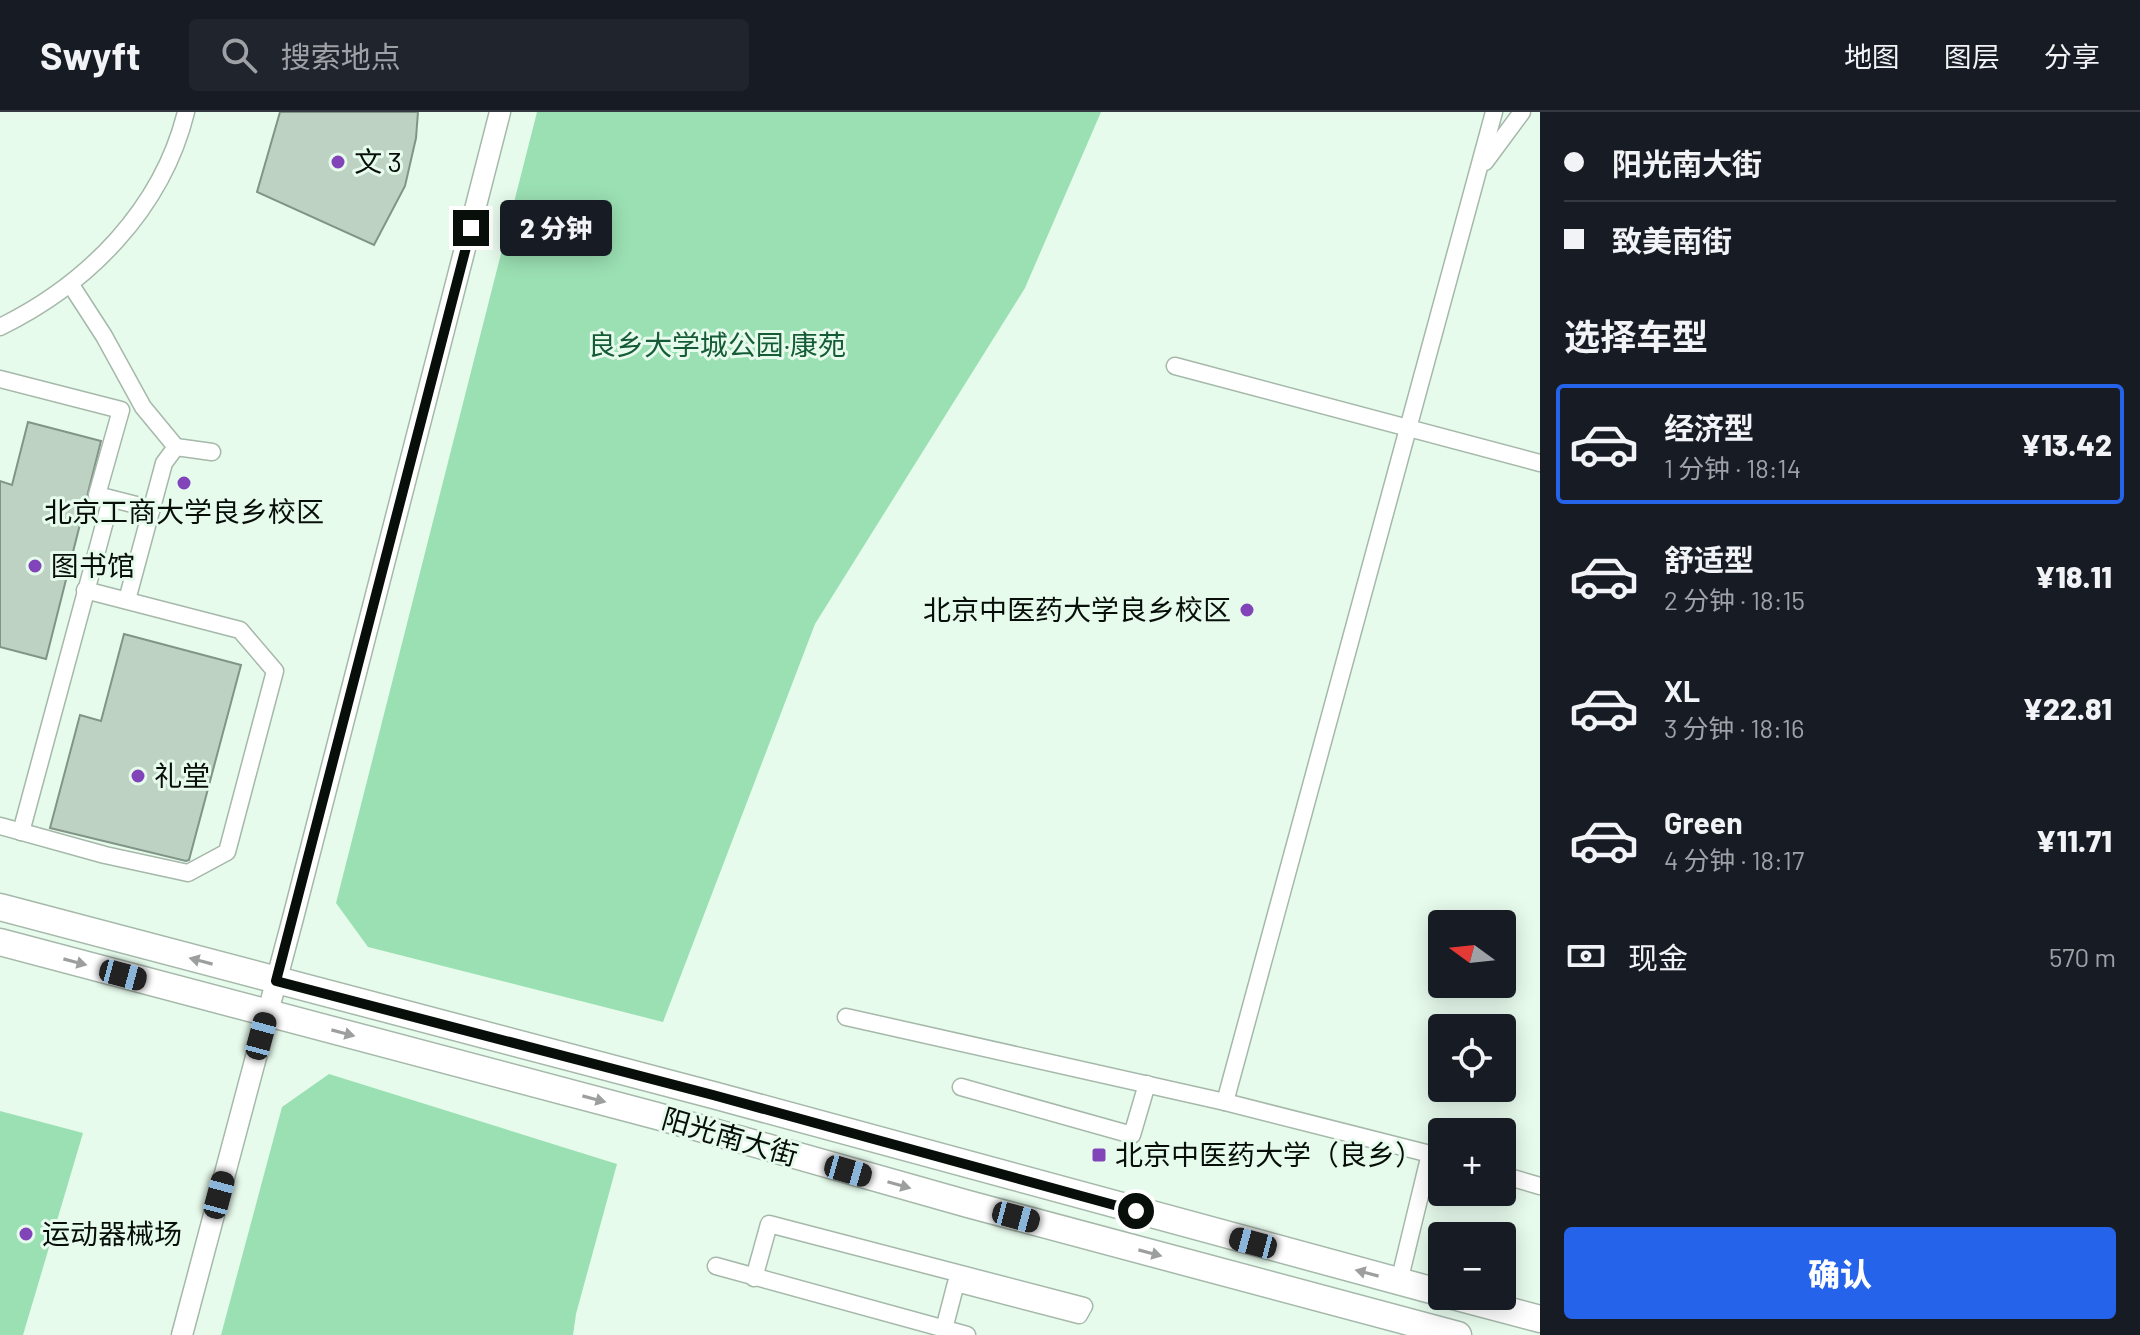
<!DOCTYPE html>
<html lang="zh">
<head>
<meta charset="utf-8">
<style>
	body { margin:0; font-family:Barlow,"Noto Sans SC",sans-serif; background:#20242c; color:#f1f3f6; height:100vh; display:flex; flex-direction:column; font-size:30px; white-space:nowrap }
	* { box-sizing:border-box; margin:0 }
	p { font-size:26px; color:#9ea1a6 }
	.icon { flex:none; width:44px; height:44px; fill:none; stroke:currentColor; stroke-width:2; stroke-linecap:round; stroke-linejoin:round }
	.map { position:relative; flex:1; overflow:hidden }
	.sheet { display:flex; flex-direction:column; background:#171b24; width:600px }
	.sheet>* { flex:none }
	.hud { display:grid; align-content:center; height:176px; padding:0 24px; background:#171b24 }
	.needle { width:52px; rotate:285deg }
	.fabs { position:absolute; left:1428px; top:798px; display:grid; gap:16px }
	.fabs a { display:grid; place-items:center; width:88px; height:88px; border-radius:8px; background:#171b24; box-shadow:0 4px 20px #0003; font-size:40px }
	.end { position:absolute; width:36px; height:36px; margin:-18px; border:10px solid #080f0a; background:#fff; box-shadow:0 0 0 4px #fff }
	.from { border-radius:50% }
	.bubble { position:absolute; height:56px; border-radius:8px; background:#171b24; box-shadow:0 4px 20px #0003; font-size:26px; font-weight:800; line-height:56px; text-align:center }
	.car { position:absolute; width:24px; height:48px; margin:-24px -12px; border-radius:10px; box-shadow:0 0 6px 2px #0007; background:linear-gradient(#222 24%,#8ab4d8 0 40%,#222 0 76%,#8ab4d8 0 86%,#222 0) }
	.hud b { display:flex; align-items:center; gap:28px; height:76px; font-size:30px }
	.hud b+b { border-top:2px solid #363941 }
	.hud i { width:20px; height:20px; background:#f1f3f6 }
	ul { padding:0; list-style:none }
	li { display:flex; align-items:center; gap:24px; height:120px; margin:0 16px 12px; padding:0 8px; border:4px solid transparent; border-radius:8px }
	li div { flex:1 }
	li b { display:block; font-size:30px }
	li em { font-style:normal; font-weight:800 }
	li.on { border-color:#2563eb }
	li>.icon { width:72px; height:72px; stroke-width:1.5 }
	h2 { padding:0 24px; font-size:36px; line-height:96px }
	.pay { display:flex; align-items:center; gap:20px; height:88px; padding:0 24px; font-size:30px }
	.pay p { margin-inline-start:auto }
	.action { display:flex; gap:16px; margin-top:auto; padding:16px 24px }
	.action a { flex:1; height:92px; border-radius:8px; background:#2563eb; color:#fff; font-size:32px; font-weight:800; line-height:92px; text-align:center }
	header { display:flex; align-items:center; gap:48px; box-sizing:border-box; height:112px; padding:0 40px; background:#171b24; border-bottom:2px solid #363941 }
	header strong { font-size:38px }
	nav { display:flex; gap:44px; margin-inline-start:auto; font-size:28px }
	.search { width:560px; height:72px; background:#20242c; display:flex; align-items:center; gap:20px; box-sizing:border-box; padding:0 28px; border-radius:8px; color:#9ea1a6; font-size:30px }
	main { display:flex; flex:1; min-height:0 }
	.map>svg:first-child { display:block }
</style>
</head>
<body>
<header>
<strong>Swyft</strong>
<div class="search"><svg class="icon" aria-label="search" viewBox="0 0 24 24"><circle cx="10" cy="10" r="6"/><path d="M15 15l6 6"/></svg>搜索地点</div>
<nav><a>地图</a><a>图层</a><a>分享</a></nav>
</header>
<main>
<div class="map">
<svg width="1540" height="1223" viewBox="0 0 1540 1223">
	<rect width="100%" height="100%" fill="#e7fbed"/>
	<g fill="#9be0b3">
		<path d="M 537,0 L 1101,0 L 1025,176 L 815,512 L 663,910 L 368,835 L 336,791 Z"/>
		<path d="M 329,962 L 617,1052 L 576,1202 L 573,1223 L 221,1223 L 282,995 Z"/>
		<path d="M 0,999 L 83,1021 L 23,1223 L 0,1223 Z"/>
	</g>
	<g fill="#bed2c4" stroke="#819487" stroke-width="2">
		<path d="M 280,0 L 418,0 L 416,26 L 405,74 L 374,133 L 257,80 Z"/>
		<path d="M 28,310 L 101,329 L 46,547 L 0,535 L 0,369 L 12,373 Z"/>
		<path d="M 124,522 L 241,553 L 189,748 L 186,749 L 50,716 L 80,603 L 101,609 Z"/>
	</g>
	<g fill="none" stroke-linecap="round" stroke-linejoin="round">
		<g stroke="#a5b8aa" stroke-width="19">
			<g id="minor">
				<path d="M 1485,50 L 1522,0"/>
				<path d="M 71,173 L 104,224 L 143,295 L 176,335 L 212,340"/>
				<path d="M 0,215 C 88,172 162,97 186,0"/>
				<path d="M 1175,254 L 1540,351"/>
				<path d="M 0,267 L 121,298 L 97,383 L 152,397"/>
				<path d="M 127,488 L 164,351 L 176,335"/>
				<path d="M 0,714 L 105,743 L 188,761 L 227,740 L 275,559 L 240,518 L 85,478"/>
				<path d="M 21,720 L 111,387"/>
				<path d="M 846,905 L 1225,990 L 1442,1045"/>
				<path d="M 961,975 L 1132,1023 L 1147,972"/>
				<path d="M 1225,990 L 1494,0"/>
				<path d="M 1502,1063 L 1540,1074"/>
				<path d="M 716,1154 L 967,1223"/>
				<path d="M 754,1166 L 769,1112 L 1084,1194 L 1079,1203 L 956,1171 L 944,1217"/>
				<path d="M 1399,1170 L 1430,1042"/>
			</g>
		</g>
		<g stroke="#a5b8aa" stroke-width="23">
			<path id="tertiary" d="M 182,1223 L 293,806 L 500,0"/>
		</g>
		<g stroke="#a5b8aa" stroke-width="29">
			<g id="primary">
				<path d="M 0,795 L 713,983 L 1442,1181"/>
				<path d="M 0,830 L 657,1004 L 968,1092 L 1458,1223"/>
				<path d="M 1453,1184 L 1540,1207"/>
			</g>
		</g>
		<use href="#minor" stroke="#fff" stroke-width="16"/>
		<use href="#tertiary" stroke="#fff" stroke-width="20"/>
		<use href="#primary" stroke="#fff" stroke-width="26"/>
	</g>
	<defs><path id="oneway-solid" d="M-6-.8H1V-3.2L6.5 0L1 3.2V.8H-6Z" transform="scale(2)"/></defs>
	<g fill="#9c9f9d">
		<use href="#oneway-solid" transform="translate(201 849) rotate(-165)"/>
		<use href="#oneway-solid" transform="translate(75 850) rotate(15)"/>
		<use href="#oneway-solid" transform="translate(343 921) rotate(15)"/>
		<use href="#oneway-solid" transform="translate(594 987) rotate(15)"/>
		<use href="#oneway-solid" transform="translate(899 1073) rotate(16)"/>
		<use href="#oneway-solid" transform="translate(1150 1141) rotate(15)"/>
		<use href="#oneway-solid" transform="translate(1367 1161) rotate(-165)"/>
	</g>
	<g fill="none" stroke-linecap="round" stroke-linejoin="round">
		<path stroke="#080f0a" stroke-width="10" d="M 471,116 L 276,869 L 713,983 L 1136,1099"/>
	</g>
	<g fill="#8244b9" stroke="#e7fbed" stroke-width="3">
		<circle cx="338" cy="50" r="8"/>
		<circle cx="184" cy="371" r="8"/>
		<circle cx="35" cy="454" r="8"/>
		<circle cx="1247" cy="498" r="8"/>
		<circle cx="138" cy="664" r="8"/>
		<rect x="1091" y="1035" width="16" height="16" rx="4"/>
		<circle cx="26" cy="1122" r="8"/>
	</g>
	<g text-anchor="middle" stroke-width="6" stroke-linejoin="round" paint-order="stroke">
		<g font-size="28" fill="#080f0a" stroke="#e7fbed" text-anchor="start">
			<text x="354" y="60">文 3</text>
			<text x="184" y="410" text-anchor="middle">北京工商大学良乡校区</text>
			<text x="51" y="464">图书馆</text>
			<text x="1231" y="508" text-anchor="end">北京中医药大学良乡校区</text>
			<text x="154" y="674">礼堂</text>
			<text x="1115" y="1053">北京中医药大学（良乡）</text>
			<text x="42" y="1132">运动器械场</text>
		</g>
		<g font-size="28" fill="#155c36" stroke="#e7fbed">
			<text x="717" y="243">良乡大学城公园·康苑</text>
		</g>
		<g font-size="28" fill="#080f0a" stroke="#e7fbed">
			<text transform="translate(730 1025) rotate(16)" y="10">阳光南大街</text>
		</g>
	</g>
</svg>
<div class="fabs">
<a><svg class="needle" viewBox="-14 -14 28 28"><path d="M0-13l5 13h-10z" fill="#e53935"/><path d="M0 13l5-13h-10z" fill="#9ea1a6"/></svg></a>
<a><svg class="icon" aria-label="locate" viewBox="0 0 24 24"><circle cx="12" cy="12" r="6"/><path d="M12 2v4M12 18v4M2 12h4M18 12h4"/></svg></a>
<a>+</a>
<a>−</a>
</div>
<i class="end from" style="left:1136px;top:1099px"></i>
<i class="end" style="left:471px;top:116px"></i>
<div class="bubble" style="left:500px;top:88px;width:112px">2 分钟</div>
<i class="car" style="left:123px;top:863px;rotate:105deg"></i>
<i class="car" style="left:261px;top:924px;rotate:15deg"></i>
<i class="car" style="left:848px;top:1059px;rotate:106deg"></i>
<i class="car" style="left:219px;top:1083px;rotate:15deg"></i>
<i class="car" style="left:1016px;top:1105px;rotate:105deg"></i>
<i class="car" style="left:1253px;top:1131px;rotate:285deg"></i>
</div>
<section class="sheet">
<div class="hud">
<b><i class="from"></i>阳光南大街</b>
<b><i></i>致美南街</b>
</div>
<h2>选择车型</h2>
<ul>
<li class="on"><svg class="icon" aria-label="car" viewBox="0 0 24 24"><path d="M5 17H2v-5l4-1 3-4h7l3 4 3 1v5h-3M9 17h6M6 11h13"/><circle cx="7" cy="17" r="2"/><circle cx="17" cy="17" r="2"/></svg><div><b>经济型</b><p>1 分钟 · 18:14</p></div><em>¥13.42</em></li>
<li><svg class="icon" aria-label="car" viewBox="0 0 24 24"><path d="M5 17H2v-5l4-1 3-4h7l3 4 3 1v5h-3M9 17h6M6 11h13"/><circle cx="7" cy="17" r="2"/><circle cx="17" cy="17" r="2"/></svg><div><b>舒适型</b><p>2 分钟 · 18:15</p></div><em>¥18.11</em></li>
<li><svg class="icon" aria-label="car" viewBox="0 0 24 24"><path d="M5 17H2v-5l4-1 3-4h7l3 4 3 1v5h-3M9 17h6M6 11h13"/><circle cx="7" cy="17" r="2"/><circle cx="17" cy="17" r="2"/></svg><div><b>XL</b><p>3 分钟 · 18:16</p></div><em>¥22.81</em></li>
<li><svg class="icon" aria-label="car" viewBox="0 0 24 24"><path d="M5 17H2v-5l4-1 3-4h7l3 4 3 1v5h-3M9 17h6M6 11h13"/><circle cx="7" cy="17" r="2"/><circle cx="17" cy="17" r="2"/></svg><div><b>Green</b><p>4 分钟 · 18:17</p></div><em>¥11.71</em></li>
</ul>
<div class="pay"><svg class="icon" aria-label="cash" viewBox="0 0 24 24"><path d="M3 7h18v10H3z"/><circle cx="12" cy="12" r="2"/></svg>现金<p>570 m</p></div>
<div class="action"><a>确认</a></div>
</section>
</main>
</body>
</html>
